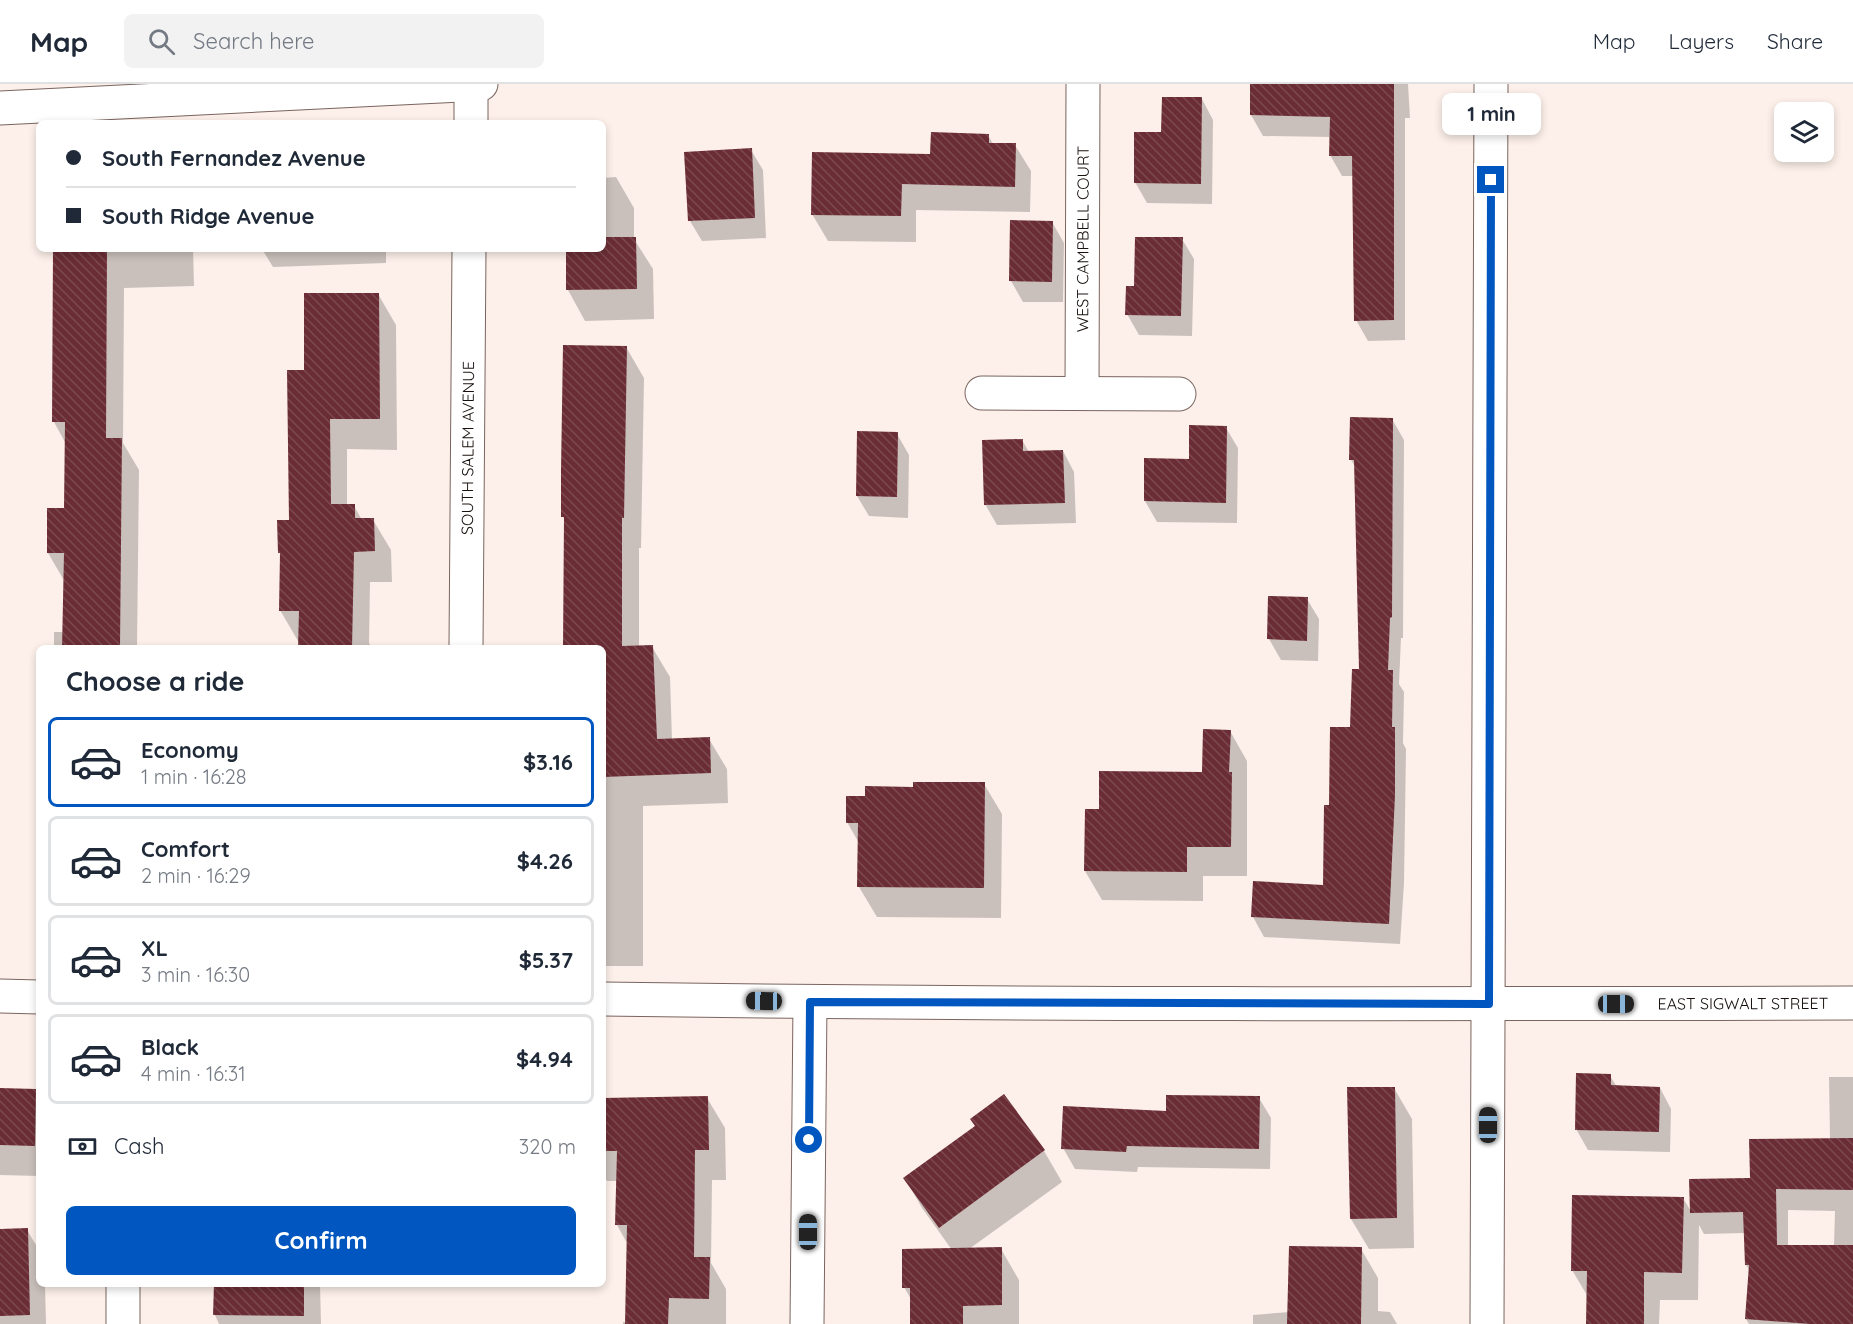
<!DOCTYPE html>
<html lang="en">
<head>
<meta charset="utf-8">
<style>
	body { margin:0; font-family:Quicksand,sans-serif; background:#f2f2f3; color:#1f2937; height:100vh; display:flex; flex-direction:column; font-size:22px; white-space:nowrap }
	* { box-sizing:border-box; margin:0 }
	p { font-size:20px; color:#747a83 }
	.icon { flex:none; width:33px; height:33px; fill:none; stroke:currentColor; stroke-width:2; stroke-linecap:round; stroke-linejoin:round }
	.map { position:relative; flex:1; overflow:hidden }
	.side { position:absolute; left:36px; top:561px; width:570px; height:642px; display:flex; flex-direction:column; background:#fff; border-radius:9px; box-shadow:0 3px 9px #0003 }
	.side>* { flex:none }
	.banner { position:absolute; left:36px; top:36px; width:570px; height:132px; border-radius:9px; box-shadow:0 3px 9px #0003; display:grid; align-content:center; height:132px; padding:0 30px; background:#fff }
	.buttons { position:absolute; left:1774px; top:18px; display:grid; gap:12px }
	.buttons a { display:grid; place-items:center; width:60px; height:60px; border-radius:9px; background:#fff; box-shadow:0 3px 9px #0003; font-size:30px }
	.end { position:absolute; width:27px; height:27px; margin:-14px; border:8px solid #0156bf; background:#fff; box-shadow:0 0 0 3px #fff }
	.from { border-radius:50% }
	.bubble { position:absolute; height:42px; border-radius:9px; background:#fff; box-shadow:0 3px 9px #0003; font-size:20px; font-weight:800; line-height:42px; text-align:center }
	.car { position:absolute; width:18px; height:36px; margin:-18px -9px; border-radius:8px; box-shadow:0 0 4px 2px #0007; background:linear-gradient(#222 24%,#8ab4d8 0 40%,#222 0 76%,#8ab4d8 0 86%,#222 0) }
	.banner b { display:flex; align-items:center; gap:21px; height:57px; font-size:22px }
	.banner b+b { border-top:2px solid #e0e1e3 }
	.banner i { width:15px; height:15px; background:#1f2937 }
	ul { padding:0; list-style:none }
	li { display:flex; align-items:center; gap:18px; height:90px; margin:0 12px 9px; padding:0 18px; border:3px solid #e0e1e3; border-radius:9px }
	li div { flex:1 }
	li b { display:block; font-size:22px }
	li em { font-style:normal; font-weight:800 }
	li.on { border-color:#0156bf }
	li>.icon { width:54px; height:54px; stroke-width:1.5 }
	h2 { padding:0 30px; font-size:27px; line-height:72px }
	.pay { display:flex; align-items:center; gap:15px; height:66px; padding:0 30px; font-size:22px }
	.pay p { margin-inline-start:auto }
	.primary-button { display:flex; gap:12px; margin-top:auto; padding:12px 30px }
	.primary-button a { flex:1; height:69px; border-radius:9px; background:#0156bf; color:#fff; font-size:24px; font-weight:800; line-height:69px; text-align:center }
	header { display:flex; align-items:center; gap:36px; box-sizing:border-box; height:84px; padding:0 30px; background:#fff; border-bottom:2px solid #e0e1e3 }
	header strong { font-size:28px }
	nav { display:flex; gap:33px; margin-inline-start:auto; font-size:21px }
	.search { width:420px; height:54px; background:#f2f2f3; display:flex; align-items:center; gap:15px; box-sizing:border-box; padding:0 21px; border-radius:9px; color:#747a83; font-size:22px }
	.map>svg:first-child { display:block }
</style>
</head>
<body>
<header>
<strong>Map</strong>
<div class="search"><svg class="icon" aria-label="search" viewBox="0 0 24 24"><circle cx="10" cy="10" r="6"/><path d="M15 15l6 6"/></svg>Search here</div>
<nav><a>Map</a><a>Layers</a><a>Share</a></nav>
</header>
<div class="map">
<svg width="1853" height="1240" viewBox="0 0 1853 1240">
	<defs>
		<pattern id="building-back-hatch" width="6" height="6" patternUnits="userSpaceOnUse" patternTransform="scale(1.5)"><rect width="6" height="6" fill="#6b2d35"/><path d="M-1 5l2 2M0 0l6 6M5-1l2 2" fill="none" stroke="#7b494f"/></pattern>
	</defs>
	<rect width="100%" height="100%" fill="#fdf0ea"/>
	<g fill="#0003" fill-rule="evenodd">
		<path d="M 1252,0 L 1408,0 L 1410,34 L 1405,34 L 1405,256 L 1368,257 L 1356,236 L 1354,92 L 1342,92 L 1330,71 L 1331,53 L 1263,52 L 1251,31 Z"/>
		<path d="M 1202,15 L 1213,36 L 1212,120 L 1147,119 L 1135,98 L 1163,50 Z"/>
		<path d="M 988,51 L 993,60 L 1015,61 L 1031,87 L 1030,128 L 916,126 L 916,158 L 828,157 L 812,130 L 932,71 Z"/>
		<path d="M 751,66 L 763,86 L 766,154 L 702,157 L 690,137 Z"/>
		<path d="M 616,93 L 634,124 L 634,155 L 653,185 L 654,235 L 585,237 L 568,206 L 567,165 L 603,165 L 603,94 Z"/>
		<path d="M 1052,138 L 1064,159 L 1063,218 L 1023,218 L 1011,197 Z"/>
		<path d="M 1182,155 L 1194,175 L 1192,252 L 1139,251 L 1127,230 L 1136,203 Z"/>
		<path d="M 54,165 L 193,165 L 194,202 L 124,204 L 123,359 L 139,386 L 137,564 L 54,564 L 54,548 L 64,548 L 65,498 L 48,469 L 66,426 L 66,360 L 54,338 Z"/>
		<path d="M 262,165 L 386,165 L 386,179 L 273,183 Z"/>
		<path d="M 378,210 L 396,241 L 397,366 L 347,365 L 347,422 L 354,422 L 362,436 L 373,436 L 391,466 L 392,498 L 370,498 L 369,559 L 372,564 L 300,564 L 300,557 L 298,557 L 280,526 L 281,472 L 279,468 L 290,438 L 305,287 Z"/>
		<path d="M 626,263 L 644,294 L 641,464 L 639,464 L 639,563 L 652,563 L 670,593 L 672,656 L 709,655 L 727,685 L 728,719 L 643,722 L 643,882 L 603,882 L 603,564 L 565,564 L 565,437 L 563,433 Z"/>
		<path d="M 1392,335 L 1404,356 L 1403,554 L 1401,554 L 1399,600 L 1404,608 L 1403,659 L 1406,665 L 1404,799 L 1400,860 L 1264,853 L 1253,833 L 1324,803 L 1330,722 L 1352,645 L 1360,587 L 1356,384 L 1351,376 Z"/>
		<path d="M 1226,344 L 1238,364 L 1237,439 L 1157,438 L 1145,417 Z"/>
		<path d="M 897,350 L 909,371 L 908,434 L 869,432 L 857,412 Z"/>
		<path d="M 1022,356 L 1029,368 L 1063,367 L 1074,388 L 1076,439 L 997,441 L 985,420 Z"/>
		<path d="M 1307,515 L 1319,535 L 1318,577 L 1281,576 L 1269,555 Z"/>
		<path d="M 1230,647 L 1247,677 L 1247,792 L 1203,792 L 1203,817 L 1102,816 L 1085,787 L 1100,727 L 1203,689 Z"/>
		<path d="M 984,700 L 1002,730 L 1001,834 L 877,833 L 859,803 L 859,759 L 847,738 L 915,704 Z"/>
		<path d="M 1610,992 L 1617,1003 L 1660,1004 L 1671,1025 L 1670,1068 L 1588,1066 L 1576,1045 Z"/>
		<path d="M 1829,993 L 1853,993 L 1853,1240 L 1749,1240 L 1746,1235 L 1750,1187 L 1746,1181 L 1745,1149 L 1704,1150 L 1699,1141 L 1698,1216 L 1660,1216 L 1659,1240 L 1588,1240 L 1588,1213 L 1572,1186 L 1683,1114 L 1692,1129 L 1691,1097 L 1751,1095 L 1830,1055 ZM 1788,1126 L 1835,1127 L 1834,1162 L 1788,1162 Z"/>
		<path d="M 1394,1004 L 1412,1035 L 1414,1164 L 1369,1165 L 1351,1135 Z"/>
		<path d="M 0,1006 L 36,1006 L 39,1012 L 39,1092 L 0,1091 Z"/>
		<path d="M 1004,1012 L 1044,1067 L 1062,1098 L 969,1165 L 1001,1165 L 1019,1196 L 1019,1240 L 912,1240 L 912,1217 L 904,1203 L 952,1166 L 922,1124 L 905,1094 L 976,1042 Z"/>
		<path d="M 707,1014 L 725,1044 L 726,1096 L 712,1096 L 711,1179 L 726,1205 L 726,1240 L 623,1240 L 623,1238 L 626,1238 L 628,1161 L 617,1141 L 618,1097 L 607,1097 L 603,1090 L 603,1015 Z"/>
		<path d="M 1259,1014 L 1271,1034 L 1270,1085 L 1138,1083 L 1137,1088 L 1075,1085 L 1063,1064 L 1168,1028 Z"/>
		<path d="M 0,1146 L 27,1146 L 39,1166 L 39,1200 L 45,1200 L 46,1240 L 0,1240 Z"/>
		<path d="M 1361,1165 L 1378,1194 L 1378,1227 L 1390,1228 L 1397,1240 L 1253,1240 L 1253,1231 L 1289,1228 Z"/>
		<path d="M 215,1200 L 320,1200 L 321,1240 L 219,1240 L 215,1231 Z"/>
	</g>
	<g fill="url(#building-back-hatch)">
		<path d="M 1250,0 L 1394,0 L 1394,236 L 1354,237 L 1352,72 L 1329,72 L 1330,33 L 1250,31 Z"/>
		<path d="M 1162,13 L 1202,13 L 1201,100 L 1134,99 L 1134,48 L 1161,48 Z"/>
		<path d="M 931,48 L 989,50 L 989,59 L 1016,59 L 1015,103 L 902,100 L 901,132 L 811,131 L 812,68 L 930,70 Z"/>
		<path d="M 752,64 L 755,134 L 688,137 L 684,68 Z"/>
		<path d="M 1010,136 L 1053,137 L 1052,198 L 1009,197 Z"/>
		<path d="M 603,153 L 636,153 L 637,205 L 566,206 L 566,165 L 603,165 Z"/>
		<path d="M 1135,153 L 1183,153 L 1181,232 L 1125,231 L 1126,202 L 1134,202 Z"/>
		<path d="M 53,165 L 107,165 L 106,354 L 122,354 L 120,564 L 62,564 L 64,469 L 47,469 L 47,424 L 64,424 L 65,338 L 52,338 Z"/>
		<path d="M 304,209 L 379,209 L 380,335 L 330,335 L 331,420 L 355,420 L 355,434 L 374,434 L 375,467 L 354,468 L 352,564 L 298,564 L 299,527 L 279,527 L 280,469 L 278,469 L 277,436 L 289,436 L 287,286 L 304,286 Z"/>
		<path d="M 563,261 L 627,262 L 624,434 L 622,434 L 622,562 L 653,561 L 657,655 L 710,653 L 711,689 L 603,693 L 603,564 L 563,564 L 564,433 L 561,433 L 561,386 Z"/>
		<path d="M 1350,333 L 1393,334 L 1392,533 L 1390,534 L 1388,586 L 1393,586 L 1392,643 L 1395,643 L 1395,711 L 1389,840 L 1251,833 L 1253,797 L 1323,801 L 1324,721 L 1329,721 L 1330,643 L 1350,643 L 1352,585 L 1359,585 L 1354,376 L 1349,376 Z"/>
		<path d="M 1189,341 L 1227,342 L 1226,419 L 1144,417 L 1144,374 L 1189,375 Z"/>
		<path d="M 857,347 L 898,348 L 897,413 L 856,412 Z"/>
		<path d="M 1023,355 L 1023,367 L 1063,366 L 1065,419 L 984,421 L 982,356 Z"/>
		<path d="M 1268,512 L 1308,513 L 1307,557 L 1267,555 Z"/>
		<path d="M 1203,645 L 1231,646 L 1229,688 L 1232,688 L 1231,763 L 1187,763 L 1187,788 L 1084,787 L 1085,725 L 1099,725 L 1099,687 L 1202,688 Z"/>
		<path d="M 913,698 L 985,698 L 984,804 L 857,803 L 858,739 L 846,739 L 846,712 L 865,712 L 865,702 L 913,703 Z"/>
		<path d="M 1576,989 L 1611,990 L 1611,1001 L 1660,1003 L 1659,1048 L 1575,1046 Z"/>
		<path d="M 1347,1003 L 1395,1003 L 1397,1134 L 1350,1135 Z"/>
		<path d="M 0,1004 L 36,1005 L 35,1062 L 0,1061 Z"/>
		<path d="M 1004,1010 L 1045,1066 L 939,1144 L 903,1094 L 975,1042 L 970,1035 Z"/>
		<path d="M 1166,1011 L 1260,1012 L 1259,1065 L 1127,1062 L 1126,1068 L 1061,1065 L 1063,1022 L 1166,1027 Z"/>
		<path d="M 708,1012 L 709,1066 L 695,1066 L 694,1173 L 710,1173 L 709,1215 L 669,1214 L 668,1240 L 625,1240 L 627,1141 L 615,1141 L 617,1067 L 603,1067 L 603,1014 Z"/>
		<path d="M 1853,1054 L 1853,1106 L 1776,1105 L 1777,1161 L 1853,1161 L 1853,1240 L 1810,1240 L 1745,1235 L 1749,1181 L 1745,1181 L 1743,1128 L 1690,1129 L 1689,1095 L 1750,1094 L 1749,1055 Z"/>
		<path d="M 1572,1111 L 1684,1113 L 1682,1189 L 1644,1188 L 1644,1240 L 1586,1240 L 1587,1187 L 1571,1187 Z"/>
		<path d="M 28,1144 L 30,1231 L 0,1232 L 0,1145 Z"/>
		<path d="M 1289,1162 L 1362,1163 L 1361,1240 L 1287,1240 Z"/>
		<path d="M 1002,1163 L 1002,1221 L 963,1222 L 963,1240 L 910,1240 L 910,1204 L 902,1204 L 902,1165 Z"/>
		<path d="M 214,1200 L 304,1200 L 304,1232 L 213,1231 Z"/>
	</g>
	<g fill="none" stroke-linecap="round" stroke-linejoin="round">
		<g stroke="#79655e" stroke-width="35">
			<g id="minor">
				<path d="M 0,24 L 481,0"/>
				<path d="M 471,39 L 471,0"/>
				<path d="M 982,309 L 1179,310"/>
				<path id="s1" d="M 1082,309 L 1083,0"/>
				<path id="s2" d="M 466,564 L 469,165"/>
				<path d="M 0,912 L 39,913"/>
				<path id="s3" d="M 603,915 C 1020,921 1436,920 1853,919"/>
				<path d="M 123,1240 L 123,1200"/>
				<path d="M 807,1240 L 810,918"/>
				<path d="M 1487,1240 L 1491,0"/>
			</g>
		</g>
		<use href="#minor" stroke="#fff" stroke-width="33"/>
	</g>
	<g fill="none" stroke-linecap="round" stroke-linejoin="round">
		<path stroke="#0156bf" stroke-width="8" d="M 809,1056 L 810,918 L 1489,920 L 1491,96"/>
	</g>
	<g text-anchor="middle" stroke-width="6" stroke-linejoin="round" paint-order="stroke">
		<g font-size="16" fill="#17100d" stroke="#fdf0ea">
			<text dy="6" stroke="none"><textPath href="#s1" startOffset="154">WEST CAMPBELL COURT</textPath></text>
			<text dy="6" stroke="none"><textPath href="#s2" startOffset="200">SOUTH SALEM AVENUE</textPath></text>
			<text dy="6" stroke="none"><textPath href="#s3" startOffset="1140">EAST SIGWALT STREET</textPath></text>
		</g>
	</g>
</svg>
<div class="buttons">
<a><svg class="icon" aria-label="layers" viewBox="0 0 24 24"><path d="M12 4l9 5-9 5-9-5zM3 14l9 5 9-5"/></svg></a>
</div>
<i class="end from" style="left:809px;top:1056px"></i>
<i class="end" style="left:1491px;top:96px"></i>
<div class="bubble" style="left:1442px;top:9px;width:99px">1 min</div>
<i class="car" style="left:764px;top:917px;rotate:271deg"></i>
<i class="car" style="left:1616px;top:920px;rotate:90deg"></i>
<i class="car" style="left:1488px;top:1041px;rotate:0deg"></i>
<i class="car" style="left:808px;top:1148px;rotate:0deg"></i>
<div class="banner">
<b><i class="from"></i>South Fernandez Avenue</b>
<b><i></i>South Ridge Avenue</b>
</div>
<section class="side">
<h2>Choose a ride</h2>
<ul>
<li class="on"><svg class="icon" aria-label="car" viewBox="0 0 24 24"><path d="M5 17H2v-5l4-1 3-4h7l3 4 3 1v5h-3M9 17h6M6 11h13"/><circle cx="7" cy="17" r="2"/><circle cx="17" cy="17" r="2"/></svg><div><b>Economy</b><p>1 min · 16:28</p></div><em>$3.16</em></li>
<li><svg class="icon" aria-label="car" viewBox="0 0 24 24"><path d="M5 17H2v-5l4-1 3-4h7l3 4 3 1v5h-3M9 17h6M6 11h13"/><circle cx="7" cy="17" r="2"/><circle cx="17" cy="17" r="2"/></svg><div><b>Comfort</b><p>2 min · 16:29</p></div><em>$4.26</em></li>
<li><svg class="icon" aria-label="car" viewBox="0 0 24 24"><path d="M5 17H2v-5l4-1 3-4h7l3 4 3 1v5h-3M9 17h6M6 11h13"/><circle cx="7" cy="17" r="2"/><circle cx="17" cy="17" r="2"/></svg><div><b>XL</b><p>3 min · 16:30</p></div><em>$5.37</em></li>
<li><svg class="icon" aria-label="car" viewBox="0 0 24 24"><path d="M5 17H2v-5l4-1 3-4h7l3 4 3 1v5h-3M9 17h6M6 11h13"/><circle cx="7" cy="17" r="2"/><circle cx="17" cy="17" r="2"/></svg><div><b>Black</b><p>4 min · 16:31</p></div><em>$4.94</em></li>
</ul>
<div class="pay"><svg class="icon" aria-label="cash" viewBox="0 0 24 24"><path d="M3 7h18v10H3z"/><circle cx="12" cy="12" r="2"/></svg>Cash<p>320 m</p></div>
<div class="primary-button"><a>Confirm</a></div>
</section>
</div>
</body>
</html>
